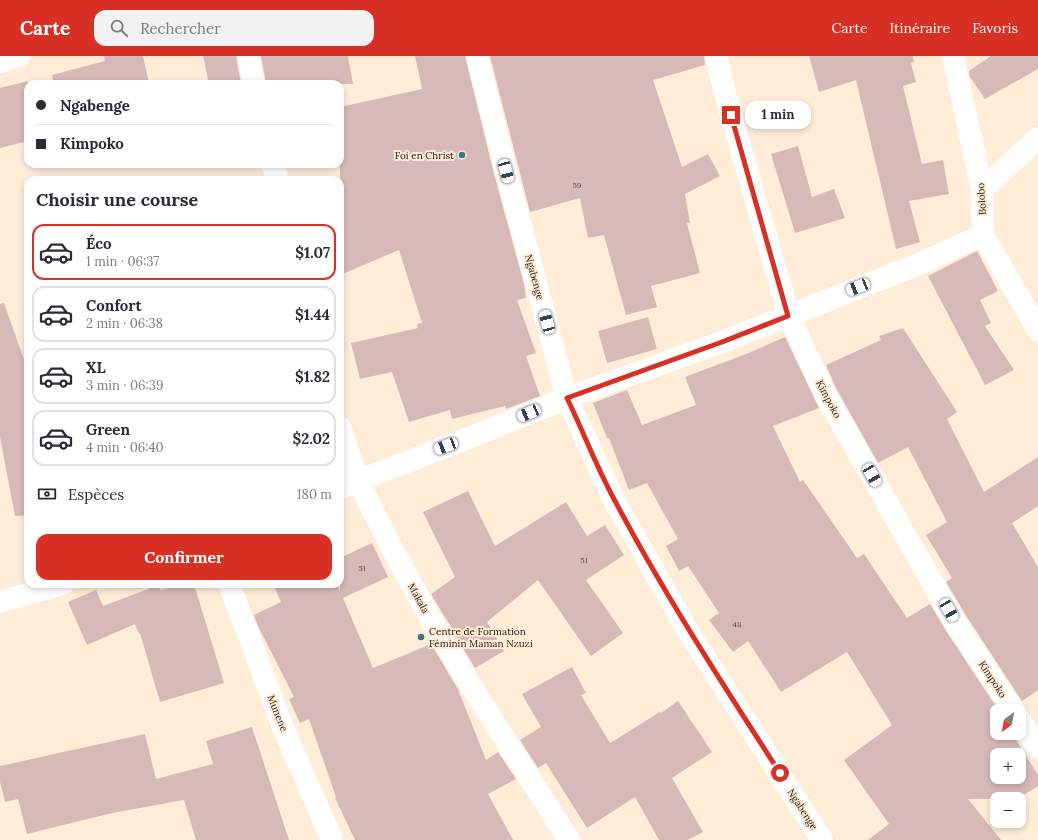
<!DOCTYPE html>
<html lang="fr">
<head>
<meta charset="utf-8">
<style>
	body { margin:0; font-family:Lora,serif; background:#f2f2f3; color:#2b2b33; height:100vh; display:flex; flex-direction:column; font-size:15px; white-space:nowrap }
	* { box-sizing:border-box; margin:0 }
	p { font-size:13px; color:#7c7c81 }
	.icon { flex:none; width:22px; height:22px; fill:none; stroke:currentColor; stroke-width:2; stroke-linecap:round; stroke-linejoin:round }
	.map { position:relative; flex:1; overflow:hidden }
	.details { position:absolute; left:24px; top:120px; width:320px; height:412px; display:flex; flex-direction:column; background:#fff; border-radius:12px; box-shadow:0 2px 6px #0003 }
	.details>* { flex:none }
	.top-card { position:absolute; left:24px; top:24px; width:320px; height:88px; border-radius:12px; box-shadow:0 2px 6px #0003; display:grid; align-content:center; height:88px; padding:0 12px; background:#fff }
	.needle { width:26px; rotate:211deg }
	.fabs { position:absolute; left:990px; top:648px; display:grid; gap:8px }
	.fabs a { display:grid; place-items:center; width:36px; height:36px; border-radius:8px; background:#fff; box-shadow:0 2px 6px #0003; font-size:20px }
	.end { position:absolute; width:18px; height:18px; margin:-9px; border:5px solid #d93025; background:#fff; box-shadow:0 0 0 2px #fff }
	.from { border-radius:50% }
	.bubble { position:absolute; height:28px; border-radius:12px; background:#fff; box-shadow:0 2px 6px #0003; font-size:13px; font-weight:700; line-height:28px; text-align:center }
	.car { position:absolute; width:12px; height:24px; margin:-12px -6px; border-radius:5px; box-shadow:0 0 3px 1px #0007; background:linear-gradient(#fff 24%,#345 0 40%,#fff 0 76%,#345 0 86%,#fff 0) }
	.top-card b { display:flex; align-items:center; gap:14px; height:38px; font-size:15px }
	.top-card b+b { border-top:1px solid #e1e1e2 }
	.top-card i { width:10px; height:10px; background:#2b2b33 }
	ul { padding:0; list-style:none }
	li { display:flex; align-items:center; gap:12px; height:56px; margin:0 8px 6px; padding:0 4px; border:2px solid #e1e1e2; border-radius:12px }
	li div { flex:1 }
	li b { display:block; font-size:15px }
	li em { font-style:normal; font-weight:700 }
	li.active { border-color:#d93025 }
	li>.icon { width:36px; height:36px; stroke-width:1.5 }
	h2 { padding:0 12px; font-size:18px; line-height:48px }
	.pay { display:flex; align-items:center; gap:10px; height:44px; padding:0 12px; font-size:15px }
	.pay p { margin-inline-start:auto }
	.button { display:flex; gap:8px; margin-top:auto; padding:8px 12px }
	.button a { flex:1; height:46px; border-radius:12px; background:#d93025; color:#fff; font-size:16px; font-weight:700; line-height:46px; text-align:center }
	header { display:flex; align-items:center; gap:24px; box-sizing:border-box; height:56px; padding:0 20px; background:#d93025; color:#fff }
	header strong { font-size:19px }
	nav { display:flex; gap:22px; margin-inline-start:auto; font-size:14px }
	.search { width:280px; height:36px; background:#f2f2f3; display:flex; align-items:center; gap:10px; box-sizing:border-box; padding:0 14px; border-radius:12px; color:#7c7c81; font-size:15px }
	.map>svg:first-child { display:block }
</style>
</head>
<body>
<header>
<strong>Carte</strong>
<div class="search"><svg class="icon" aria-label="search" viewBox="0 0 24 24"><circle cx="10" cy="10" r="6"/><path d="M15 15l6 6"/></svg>Rechercher</div>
<nav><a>Carte</a><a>Itinéraire</a><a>Favoris</a></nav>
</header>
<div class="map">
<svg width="1038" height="784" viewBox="0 0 1038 784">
	<rect width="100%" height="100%" fill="#ffedd8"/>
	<g fill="#d7bab8" fill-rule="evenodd">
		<path d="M 104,0 L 143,0 L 149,28 L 54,28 L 52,19 L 105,5 Z"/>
		<path d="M 203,0 L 236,0 L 241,28 L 209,28 Z"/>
		<path d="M 261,0 L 348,0 L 353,28 L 266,28 Z"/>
		<path d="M 415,0 L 465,0 L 494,118 L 524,228 L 526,242 L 517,244 L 536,297 L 526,300 L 540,340 L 506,353 L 505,350 L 452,363 L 450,354 L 409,366 L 392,316 L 360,323 L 351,287 L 418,272 L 417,268 L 422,267 L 399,194 L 340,219 L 340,51 L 422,33 Z"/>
		<path d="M 490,0 L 704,0 L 705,9 L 653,24 L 682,111 L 708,98 L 720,120 L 685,138 L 690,167 L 687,167 L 700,217 L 651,230 L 657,251 L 626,259 L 604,179 L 588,182 L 580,142 L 530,156 Z"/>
		<path d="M 809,0 L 913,0 L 914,6 L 911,7 L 916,26 L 903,30 L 922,108 L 943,104 L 949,138 L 909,145 L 920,186 L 896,193 L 856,24 L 819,36 Z"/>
		<path d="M 991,0 L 1038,0 L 1038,13 L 985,43 L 970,21 L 969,15 Z"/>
		<path d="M 28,25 L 28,85 L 0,92 L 0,32 Z"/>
		<path d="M 798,90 L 812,141 L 834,133 L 845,162 L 795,177 L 771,98 Z"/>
		<path d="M 977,195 L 998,235 L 980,244 L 991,267 L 985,270 L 1014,314 L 985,329 L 928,220 Z"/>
		<path d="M 4,247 L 28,315 L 28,459 L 15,460 L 0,381 L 0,248 Z"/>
		<path d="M 648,261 L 657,293 L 607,307 L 598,275 Z"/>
		<path d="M 903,272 L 957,356 L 947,363 L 984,436 L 1038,401 L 1038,450 L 1012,467 L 1038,511 L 1038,634 L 1022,645 L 967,561 L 946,526 L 952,522 L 926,479 L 947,466 L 908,391 L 878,407 L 836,332 L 826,309 L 881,284 L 879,280 Z"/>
		<path d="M 785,281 L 819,352 L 773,370 L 800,426 L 803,424 L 857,502 L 864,498 L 907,562 L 930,548 L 946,575 L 999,655 L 997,655 L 997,677 L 1012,677 L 1038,719 L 1038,730 L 1017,743 L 968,743 L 1001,784 L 868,784 L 889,768 L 844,704 L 892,669 L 847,596 L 781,636 L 748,585 L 733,596 L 709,564 L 719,557 L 688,510 L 679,515 L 666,490 L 678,483 L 647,427 L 629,434 L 609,382 L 607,382 L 593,347 L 627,334 L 642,369 L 696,349 L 685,321 L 746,298 ZM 997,699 L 1019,699 L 1019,721 L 997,721 Z"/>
		<path d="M 468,435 L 495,490 L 566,446 L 587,480 L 605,469 L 624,499 L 586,524 L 623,577 L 591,600 L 538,524 L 487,566 L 504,595 L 475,612 L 455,579 L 456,578 L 443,558 L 431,538 L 455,521 L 423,456 Z"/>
		<path d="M 372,487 L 388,521 L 343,542 L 373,612 L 431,588 L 458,633 L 486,704 L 498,696 L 516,723 L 488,738 L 513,784 L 355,784 L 335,742 L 336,741 L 309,663 L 300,667 L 289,643 L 294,641 L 258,570 L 254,559 L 281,546 L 273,528 L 337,528 L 340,535 L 340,502 Z"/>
		<path d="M 181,528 L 194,528 L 224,627 L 160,646 L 140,577 L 139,578 L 135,568 L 87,589 L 68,546 L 96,534 L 103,550 L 159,529 L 161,534 Z"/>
		<path d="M 572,611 L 586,637 L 581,639 L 610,687 L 660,656 L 661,657 L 678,645 L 712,696 L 672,722 L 703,776 L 688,784 L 659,784 L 635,741 L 587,772 L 546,707 L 538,712 L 520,684 L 541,671 L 522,638 Z"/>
		<path d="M 252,671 L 289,784 L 196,784 L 184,744 L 112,757 L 27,778 L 18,743 L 5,746 L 0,726 L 0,710 L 145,678 L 156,723 L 213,708 L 206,685 Z"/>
	</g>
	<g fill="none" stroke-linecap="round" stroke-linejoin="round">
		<g stroke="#fff" stroke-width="22">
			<path d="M 248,0 L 254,28"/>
			<path d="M 477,0 L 506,115 L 567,342 L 613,442 L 685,570 L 822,784"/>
			<path d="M 716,0 L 727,44 L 789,260 L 825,338 L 956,568 L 1014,655"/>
			<path d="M 953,0 L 982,134 L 983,179 L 1038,274"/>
			<path d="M 0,6 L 19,0"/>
			<path d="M 273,108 L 277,124"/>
			<path d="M 982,134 L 1038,82"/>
			<path d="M 340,371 L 358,425 L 393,494 L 429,560 L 466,622 L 569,784"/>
			<path d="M 340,432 L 491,373 L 567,342 L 722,286 L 919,208 L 983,179"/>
			<path d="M 229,528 L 284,674 L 332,784"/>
			<path d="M 0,546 L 63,528"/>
			<path d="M 1019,663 L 1038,692"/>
		</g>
	</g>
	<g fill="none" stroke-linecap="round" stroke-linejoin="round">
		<path stroke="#d93025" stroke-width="5" d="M 731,59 L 788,260 L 722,286 L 567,342 C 583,375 596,410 614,443 C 664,538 722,627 780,717"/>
	</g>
	<g fill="#327b77" stroke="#ffedd8" stroke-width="1.5">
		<circle cx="462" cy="99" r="4"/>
		<circle cx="421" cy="581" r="4"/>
	</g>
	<g text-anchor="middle" stroke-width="4" stroke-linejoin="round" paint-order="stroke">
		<g font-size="8" fill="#534640">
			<text x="577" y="132">59</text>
			<text x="584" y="507">51</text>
			<text x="362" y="515">51</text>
			<text x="737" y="571">48</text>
		</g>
		<g font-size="10" fill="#272018" stroke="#ffedd8" text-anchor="end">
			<text x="454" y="103">Foi en Christ</text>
			<text x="429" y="579" text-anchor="start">Centre de Formation<tspan x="429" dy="12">Féminin Maman Nzuzi</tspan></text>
		</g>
		<g font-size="10" fill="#272018" stroke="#ffedd8">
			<text transform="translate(981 143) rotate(-94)" y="4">Bolobo</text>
			<text transform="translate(535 221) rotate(75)" y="4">Ngabenge</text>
			<text transform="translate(829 343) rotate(62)" y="4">Kimpoko</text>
			<text transform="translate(419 542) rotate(61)" y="4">Makala</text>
			<text transform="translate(993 623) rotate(57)" y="4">Kimpoko</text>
			<text transform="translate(278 657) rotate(68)" y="4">Munene</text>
			<text transform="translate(803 753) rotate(57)" y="4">Ngabenge</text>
		</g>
	</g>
</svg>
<div class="fabs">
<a><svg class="needle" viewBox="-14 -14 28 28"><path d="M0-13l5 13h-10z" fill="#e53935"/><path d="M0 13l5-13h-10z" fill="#7c7c81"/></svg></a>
<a>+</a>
<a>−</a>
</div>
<i class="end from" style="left:780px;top:717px"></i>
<i class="end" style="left:731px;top:59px"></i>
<div class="bubble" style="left:745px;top:45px;width:66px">1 min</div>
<i class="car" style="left:506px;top:115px;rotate:165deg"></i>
<i class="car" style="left:858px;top:231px;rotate:248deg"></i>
<i class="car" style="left:547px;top:266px;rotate:345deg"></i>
<i class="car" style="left:529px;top:357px;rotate:247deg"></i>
<i class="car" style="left:446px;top:390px;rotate:249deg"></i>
<i class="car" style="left:872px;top:419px;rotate:150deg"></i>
<i class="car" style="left:949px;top:554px;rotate:150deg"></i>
<div class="top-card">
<b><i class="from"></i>Ngabenge</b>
<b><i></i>Kimpoko</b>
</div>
<section class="details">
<h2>Choisir une course</h2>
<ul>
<li class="active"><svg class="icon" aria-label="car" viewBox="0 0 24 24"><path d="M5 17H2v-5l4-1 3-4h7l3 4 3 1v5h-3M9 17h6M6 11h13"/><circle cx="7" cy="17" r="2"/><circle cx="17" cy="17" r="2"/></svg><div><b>Éco</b><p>1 min · 06:37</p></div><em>$1.07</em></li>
<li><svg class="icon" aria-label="car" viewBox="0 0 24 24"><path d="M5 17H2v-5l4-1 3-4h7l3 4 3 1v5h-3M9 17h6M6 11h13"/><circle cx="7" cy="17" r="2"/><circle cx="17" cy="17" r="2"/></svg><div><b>Confort</b><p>2 min · 06:38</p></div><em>$1.44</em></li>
<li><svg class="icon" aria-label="car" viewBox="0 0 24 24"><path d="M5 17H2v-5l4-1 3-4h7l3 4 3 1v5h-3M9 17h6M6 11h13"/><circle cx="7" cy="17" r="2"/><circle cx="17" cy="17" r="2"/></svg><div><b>XL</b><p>3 min · 06:39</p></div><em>$1.82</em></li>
<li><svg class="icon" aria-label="car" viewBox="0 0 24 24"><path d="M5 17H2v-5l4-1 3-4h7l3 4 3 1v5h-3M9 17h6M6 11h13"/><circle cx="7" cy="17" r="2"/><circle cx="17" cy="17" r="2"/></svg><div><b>Green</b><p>4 min · 06:40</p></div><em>$2.02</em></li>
</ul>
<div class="pay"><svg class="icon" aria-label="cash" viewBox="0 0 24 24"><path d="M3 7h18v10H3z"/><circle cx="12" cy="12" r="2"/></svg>Espèces<p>180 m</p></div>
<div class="button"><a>Confirmer</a></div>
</section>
</div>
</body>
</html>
